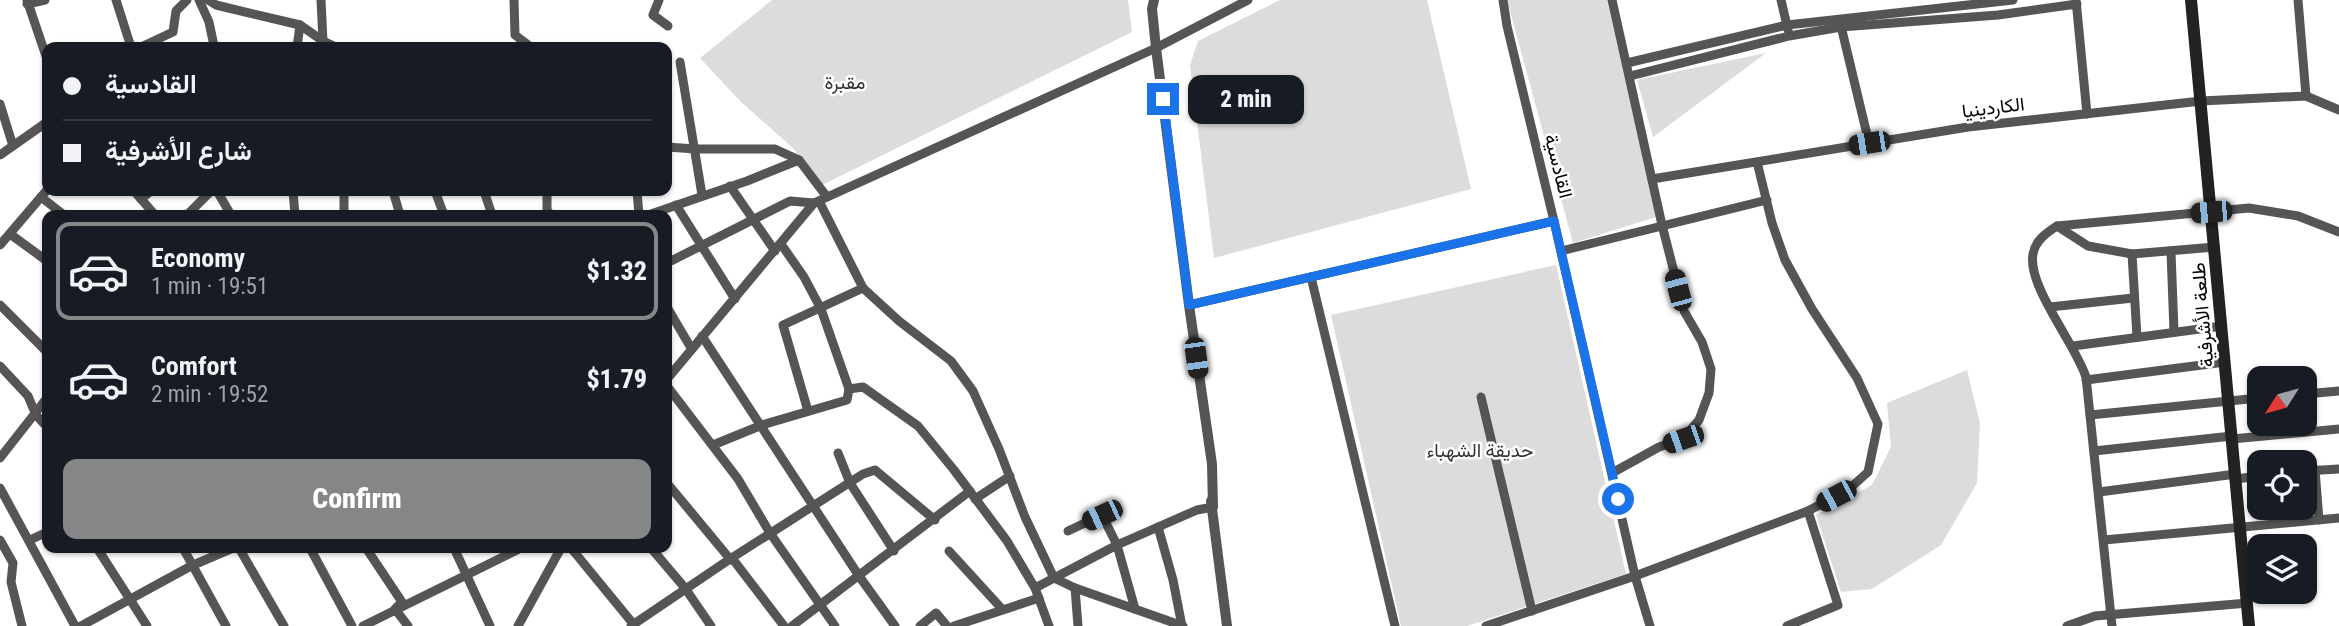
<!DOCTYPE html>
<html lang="en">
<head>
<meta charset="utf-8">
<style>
	body { margin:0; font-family:"Roboto Condensed",Vazirmatn,sans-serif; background:#20242c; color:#f1f3f6; height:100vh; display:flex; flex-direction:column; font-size:26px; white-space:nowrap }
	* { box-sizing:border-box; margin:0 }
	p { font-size:23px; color:#9ea1a6 }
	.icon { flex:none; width:38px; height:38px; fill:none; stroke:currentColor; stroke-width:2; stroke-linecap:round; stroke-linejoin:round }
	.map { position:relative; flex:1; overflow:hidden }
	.panel { position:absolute; left:42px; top:210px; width:630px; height:343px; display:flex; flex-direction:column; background:#171b24; border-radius:14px; box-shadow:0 2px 5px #0004 }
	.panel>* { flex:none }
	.hud { position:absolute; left:42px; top:42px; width:630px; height:154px; border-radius:14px; box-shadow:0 2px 5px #0004; display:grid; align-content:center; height:154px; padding:0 21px; background:#171b24 }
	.needle { width:46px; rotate:233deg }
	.tools { position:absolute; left:2247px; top:366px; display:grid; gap:14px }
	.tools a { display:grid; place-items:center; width:70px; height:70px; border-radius:14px; background:#171b24; box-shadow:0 2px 5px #0004; font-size:35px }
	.end { position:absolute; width:32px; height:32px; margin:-16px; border:9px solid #1a73e8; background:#fff; box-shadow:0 0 0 4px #fff }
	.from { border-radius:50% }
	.bubble { position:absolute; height:49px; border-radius:14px; background:#171b24; box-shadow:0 2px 5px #0004; font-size:23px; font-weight:800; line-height:49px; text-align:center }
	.car { position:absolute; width:21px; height:42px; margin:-21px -10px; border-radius:9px; box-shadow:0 0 5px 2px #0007; background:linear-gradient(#222 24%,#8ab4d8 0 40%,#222 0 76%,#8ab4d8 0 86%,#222 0) }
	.hud b { display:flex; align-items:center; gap:24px; height:66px; font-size:26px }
	.hud b+b { border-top:2px solid #363941 }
	.hud i { width:18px; height:18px; background:#f1f3f6 }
	ul { padding:12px 0 0; list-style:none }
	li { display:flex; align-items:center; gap:21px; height:98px; margin:0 14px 10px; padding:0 7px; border:4px solid transparent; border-radius:14px }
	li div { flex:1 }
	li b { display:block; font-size:26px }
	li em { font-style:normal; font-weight:800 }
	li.active { border-color:#858687 }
	li>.icon { width:63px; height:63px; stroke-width:1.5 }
	.action { display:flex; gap:14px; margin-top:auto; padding:14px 21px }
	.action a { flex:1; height:80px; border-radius:14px; background:#858687; color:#fff; font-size:28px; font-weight:800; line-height:80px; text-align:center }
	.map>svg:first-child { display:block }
</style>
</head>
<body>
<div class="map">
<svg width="2339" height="626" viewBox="0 0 2339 626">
	<rect width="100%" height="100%" fill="#fff"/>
	<g fill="#dcdcdc">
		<path d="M 772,0 L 1128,0 L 1132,32 L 822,185 L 793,148 L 741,102 L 700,58 Z"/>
		<path d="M 1280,0 L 1427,0 L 1471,189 L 1214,258 L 1190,65 L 1198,41 Z"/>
		<path d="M 1507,0 L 1607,0 L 1656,217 L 1573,243 Z"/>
		<path d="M 1766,53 L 1653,137 L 1637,80 Z"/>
		<path d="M 1556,265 L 1626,574 L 1467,626 L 1401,626 L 1331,315 Z"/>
		<path d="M 1967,370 L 1980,423 L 1977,483 L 1941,545 L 1872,589 L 1841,592 L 1816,515 L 1872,485 L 1891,447 L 1887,403 Z"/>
	</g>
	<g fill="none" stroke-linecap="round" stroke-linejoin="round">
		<g stroke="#555" stroke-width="9">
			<path d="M 27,0 L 47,59"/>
			<path d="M 116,0 L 131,47"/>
			<path d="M 199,0 L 209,22 L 214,46"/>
			<path d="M 208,0 L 216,5 L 300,25 L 323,41 L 336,47"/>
			<path d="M 321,0 L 323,41"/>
			<path d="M 514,0 L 515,35 L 531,47"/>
			<path d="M 659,0 L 653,15 L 668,26"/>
			<path d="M 1503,0 L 1507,26 L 1554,221 L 1635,576 L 1650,626"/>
			<path d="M 1612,0 L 1662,225 L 1684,311 L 1702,342 L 1711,369 L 1709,393 L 1699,420 L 1683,439 L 1659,447 L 1612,473"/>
			<path d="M 1781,0 L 1788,30"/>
			<path d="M 2076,0 L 2087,114"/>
			<path d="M 2298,0 L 2306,96"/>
			<path d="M 27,4 L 45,0"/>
			<path d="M 1840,22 L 1869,143"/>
			<path d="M 141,47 L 173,32 L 176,11 L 187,0"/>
			<path d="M 297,47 L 300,25"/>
			<path d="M 680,62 L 702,195"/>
			<path d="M 1627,63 L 1787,25 L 2013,0"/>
			<path d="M 1630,76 L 1789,36 L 1841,27 L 1998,15 L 2077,4"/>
			<path d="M 0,104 L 13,146"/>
			<path d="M 667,147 L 695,149 L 775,149 L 799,160"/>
			<path d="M 0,155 L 47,122"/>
			<path d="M 1652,179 L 1968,127 L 2201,101 L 2306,96 L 2339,110"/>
			<path d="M 730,186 L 775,251"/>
			<path d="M 134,191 L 155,215"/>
			<path d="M 217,191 L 231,215"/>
			<path d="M 293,191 L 295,215"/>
			<path d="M 393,191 L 400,215"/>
			<path d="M 435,191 L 444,215"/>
			<path d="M 484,191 L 492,215"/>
			<path d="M 547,191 L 547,210 L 551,215"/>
			<path d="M 637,191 L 639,215"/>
			<path d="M 41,197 L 64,215"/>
			<path d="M 141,199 L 151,191"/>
			<path d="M 819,201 L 863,288 L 899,321 L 951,361 L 973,391 L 999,449 L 1025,517 L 1054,578 L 1075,588 L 1183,626"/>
			<path d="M 676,205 L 735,299"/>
			<path d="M 187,215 L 211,191"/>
			<path d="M 344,215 L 344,191"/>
			<path d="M 648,215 L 747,181 L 799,160 L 827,197"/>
			<path d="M 2057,226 L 2088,246 L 2132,254 L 2215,247"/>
			<path d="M 10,234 L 47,261"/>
			<path d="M 781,244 L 804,277 L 821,309 L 849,389 L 863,387 L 918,426 L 954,470 L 1007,541 L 1035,588 L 1049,626"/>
			<path d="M 0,245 L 47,190"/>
			<path d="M 1561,251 L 1767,200"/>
			<path d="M 2171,252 L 2174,331"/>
			<path d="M 2132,254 L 2137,337"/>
			<path d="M 667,263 L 790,201 L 814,203"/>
			<path d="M 1311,277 L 1395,626"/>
			<path d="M 0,305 L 47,352"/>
			<path d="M 1189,305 L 1554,221"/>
			<path d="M 667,307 L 691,348"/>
			<path d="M 2050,307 L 2133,298"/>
			<path d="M 702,336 L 859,576 L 895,626"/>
			<path d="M 2073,346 L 2222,326"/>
			<path d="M 0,366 L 28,396 L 36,415 L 47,427"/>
			<path d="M 667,379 L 814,203 L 1156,48 L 1248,0"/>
			<path d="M 2086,380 L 2225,362"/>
			<path d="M 667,386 L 738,479 L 770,533 L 835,626"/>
			<path d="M 2305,394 L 2339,391"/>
			<path d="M 1481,397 L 1532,611"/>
			<path d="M 808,411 L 783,325 L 863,288"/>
			<path d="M 2090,415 L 2259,398"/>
			<path d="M 2232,439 L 2339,429"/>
			<path d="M 713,445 L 762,425 L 847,400 L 849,389"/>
			<path d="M 2094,451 L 2232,436"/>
			<path d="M 838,453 L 850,483 L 894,551"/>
			<path d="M 0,458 L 47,398"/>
			<path d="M 2315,470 L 2319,520"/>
			<path d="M 2305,471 L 2339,469"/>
			<path d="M 2236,479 L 2259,476"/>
			<path d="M 667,483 L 730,559 L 735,562 L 784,626"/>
			<path d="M 0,488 L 75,626"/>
			<path d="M 2099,492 L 2236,474"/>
			<path d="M 975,499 L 1010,476"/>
			<path d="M 1158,527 L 1173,580 L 1182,626"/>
			<path d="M 1068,531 L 1102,515 L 1117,545 L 1135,609"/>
			<path d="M 0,540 L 13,563 L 11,582 L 22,626"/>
			<path d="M 30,540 L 47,532"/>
			<path d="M 2104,540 L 2339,518"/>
			<path d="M 97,548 L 147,626"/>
			<path d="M 183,548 L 226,626"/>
			<path d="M 239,548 L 284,626"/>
			<path d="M 310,548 L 352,626"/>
			<path d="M 366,548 L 402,602 L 395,609 L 408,626"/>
			<path d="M 454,548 L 490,626"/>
			<path d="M 571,548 L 635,626"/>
			<path d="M 651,548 L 685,588 L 711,626"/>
			<path d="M 949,551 L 1002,609"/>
			<path d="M 1035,588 L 1117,545 L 1197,510 L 1213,507"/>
			<path d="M 1075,588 L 1078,626"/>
			<path d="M 81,626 L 191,566 L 233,548"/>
			<path d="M 363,626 L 521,548"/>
			<path d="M 518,626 L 561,548"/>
			<path d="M 631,626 L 730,559 L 863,474 L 875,470 L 935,520"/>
			<path d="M 792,626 L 970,491"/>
			<path d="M 920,626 L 936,613 L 947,626"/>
			<path d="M 954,626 L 1039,598"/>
			<path d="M 1486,626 L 1635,576 L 1808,511 L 1849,489 L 1868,472 L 1878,424 L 1857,378 L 1812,309 L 1785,260 L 1772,223 L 1757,162"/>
			<path d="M 1787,626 L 1838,605 L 1808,511"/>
			<path d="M 2067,626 L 2095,616 L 2248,603"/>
			<path d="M 2112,626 L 2086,377 C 2075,343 2027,286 2033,254 C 2035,241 2046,233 2057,226 L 2249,208 L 2298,216 L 2339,232"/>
		</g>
		<g stroke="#555" stroke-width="10">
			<path d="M 1154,0 L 1152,9 L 1156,48 L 1189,305 L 1212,464 L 1213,507"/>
			<path d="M 1211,501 L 1227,626"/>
		</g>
		<path stroke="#222" stroke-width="12" d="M 2191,0 L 2249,626"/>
	</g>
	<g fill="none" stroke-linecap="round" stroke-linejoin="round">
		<path stroke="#1a73e8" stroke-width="9" d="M 1163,99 L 1189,305 L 1554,221 L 1618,499"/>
	</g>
	<g text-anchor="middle" stroke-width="5" stroke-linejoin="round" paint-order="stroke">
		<g font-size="19" fill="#333" stroke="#fff">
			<text x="845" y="89">مقبرة</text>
			<text x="1480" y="457">حديقة الشهباء</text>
		</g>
		<g font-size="19" fill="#000" stroke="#fff">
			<text transform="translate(1993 107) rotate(-7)" y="7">الكاردينيا</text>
			<text transform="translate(1559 166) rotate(76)" y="7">القادسية</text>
			<text transform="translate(2202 315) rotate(-95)" y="7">طلعة الأشرفية</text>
		</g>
	</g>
</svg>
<div class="tools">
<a><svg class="needle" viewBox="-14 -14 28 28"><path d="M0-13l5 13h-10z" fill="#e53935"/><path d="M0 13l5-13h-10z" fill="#9ea1a6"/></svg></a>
<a><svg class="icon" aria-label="locate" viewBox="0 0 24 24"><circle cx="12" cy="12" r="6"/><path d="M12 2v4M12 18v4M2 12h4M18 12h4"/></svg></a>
<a><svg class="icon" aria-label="layers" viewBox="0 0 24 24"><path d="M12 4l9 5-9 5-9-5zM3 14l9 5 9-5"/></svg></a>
</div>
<i class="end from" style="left:1618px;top:499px"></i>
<i class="end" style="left:1163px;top:99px"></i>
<div class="bubble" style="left:1188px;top:75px;width:116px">2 min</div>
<i class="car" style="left:1869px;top:143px;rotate:261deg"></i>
<i class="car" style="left:2211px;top:212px;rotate:265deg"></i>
<i class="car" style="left:1678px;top:290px;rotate:345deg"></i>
<i class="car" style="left:1196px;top:358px;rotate:172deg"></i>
<i class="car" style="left:1683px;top:439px;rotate:251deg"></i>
<i class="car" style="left:1836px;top:496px;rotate:242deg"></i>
<i class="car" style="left:1102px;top:515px;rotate:245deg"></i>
<div class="hud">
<b><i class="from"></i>القادسية</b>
<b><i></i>شارع الأشرفية</b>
</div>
<section class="panel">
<ul>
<li class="active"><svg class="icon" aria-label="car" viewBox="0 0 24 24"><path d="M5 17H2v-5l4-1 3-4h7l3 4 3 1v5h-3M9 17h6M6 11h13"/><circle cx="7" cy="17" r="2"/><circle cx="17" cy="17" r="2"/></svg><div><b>Economy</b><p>1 min · 19:51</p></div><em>$1.32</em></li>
<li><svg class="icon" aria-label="car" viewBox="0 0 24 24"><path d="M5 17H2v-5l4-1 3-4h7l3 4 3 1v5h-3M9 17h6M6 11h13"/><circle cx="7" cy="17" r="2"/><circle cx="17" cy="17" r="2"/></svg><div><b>Comfort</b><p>2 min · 19:52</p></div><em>$1.79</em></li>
</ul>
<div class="action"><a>Confirm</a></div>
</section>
</div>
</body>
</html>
